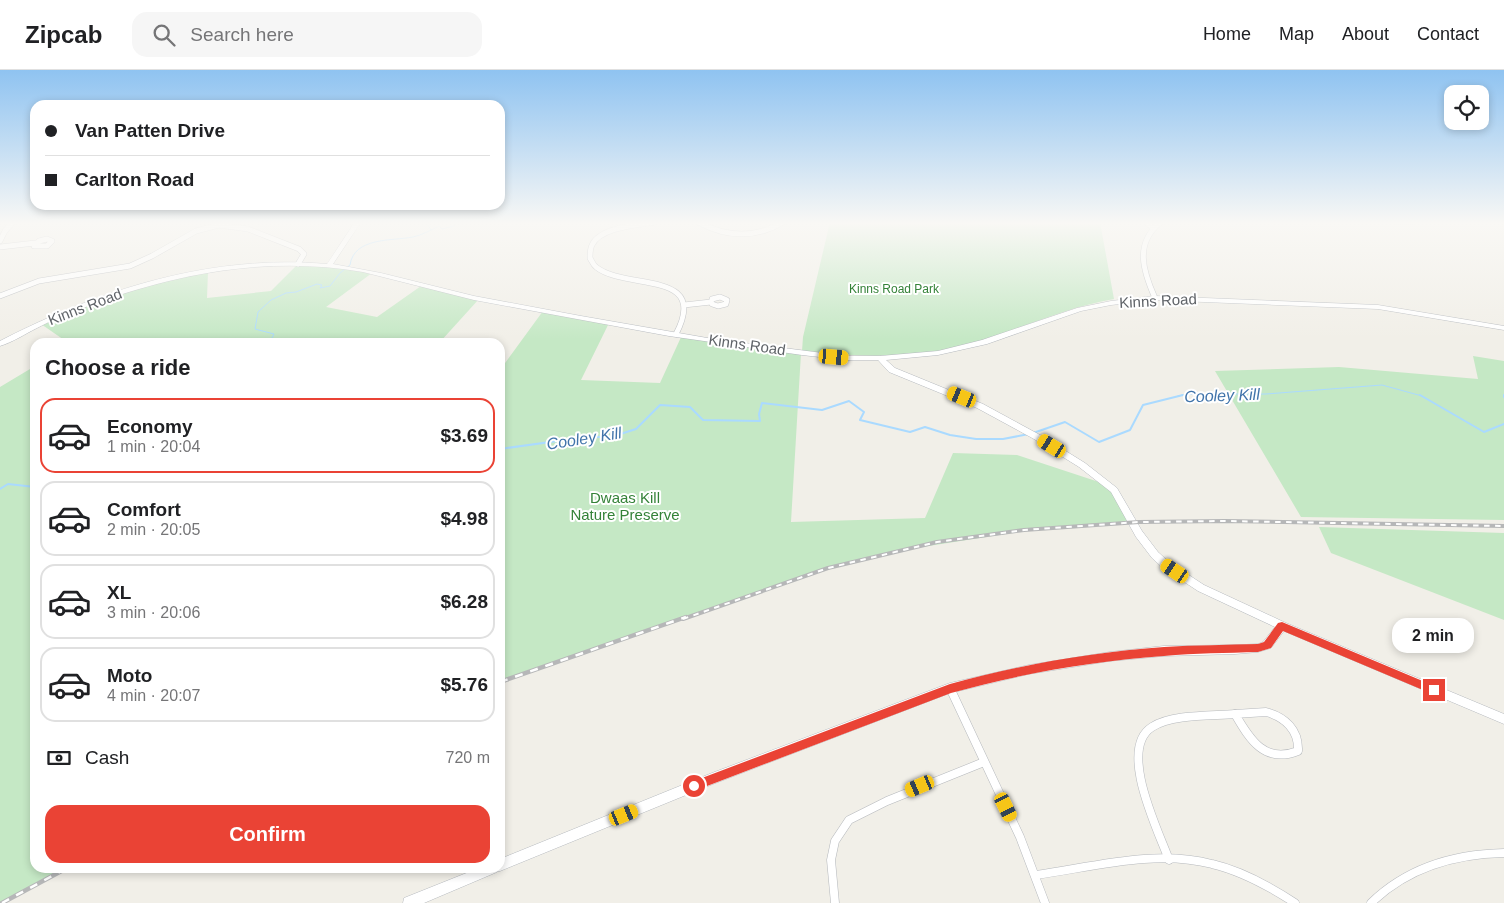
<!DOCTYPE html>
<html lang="en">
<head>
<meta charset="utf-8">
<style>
	body { margin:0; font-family:Arial,sans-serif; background:#f6f6f6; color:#202124; height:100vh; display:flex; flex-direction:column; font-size:19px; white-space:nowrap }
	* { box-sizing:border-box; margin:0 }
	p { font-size:16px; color:#757577 }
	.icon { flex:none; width:28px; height:28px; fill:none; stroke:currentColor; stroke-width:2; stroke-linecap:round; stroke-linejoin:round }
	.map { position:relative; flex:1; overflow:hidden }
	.side { position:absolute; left:30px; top:268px; width:475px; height:535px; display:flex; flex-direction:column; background:#fff; border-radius:15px; box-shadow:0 2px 8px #0003 }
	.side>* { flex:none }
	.guide { position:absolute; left:30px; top:30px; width:475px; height:110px; border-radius:15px; box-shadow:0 2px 8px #0003; display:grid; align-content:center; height:110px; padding:0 15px; background:#fff }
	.controls { position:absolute; left:1444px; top:15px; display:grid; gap:10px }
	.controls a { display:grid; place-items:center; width:45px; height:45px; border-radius:10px; background:#fff; box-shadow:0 2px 8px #0003; font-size:25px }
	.end { position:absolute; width:22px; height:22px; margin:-11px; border:6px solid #ea4335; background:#fff; box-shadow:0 0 0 2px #fff }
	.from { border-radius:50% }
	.bubble { position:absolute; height:35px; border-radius:15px; background:#fff; box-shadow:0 2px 8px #0003; font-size:16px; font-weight:800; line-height:35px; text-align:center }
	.car { position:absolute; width:15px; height:30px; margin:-15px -8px; border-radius:6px; box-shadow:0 0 4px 1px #0007; background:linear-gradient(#f5c518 24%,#345 0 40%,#f5c518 0 76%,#345 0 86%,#f5c518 0) }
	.guide b { display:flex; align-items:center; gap:18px; height:48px; font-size:19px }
	.guide b+b { border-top:1px solid #e0e0e0 }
	.guide i { width:12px; height:12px; background:#202124 }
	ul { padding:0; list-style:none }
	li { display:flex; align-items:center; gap:15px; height:75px; margin:0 10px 8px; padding:0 5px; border:2px solid #e0e0e0; border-radius:15px }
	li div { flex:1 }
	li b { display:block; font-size:19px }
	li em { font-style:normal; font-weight:800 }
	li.active { border-color:#ea4335 }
	li>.icon { width:45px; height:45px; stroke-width:1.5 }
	h2 { padding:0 15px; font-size:22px; line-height:60px }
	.pay { display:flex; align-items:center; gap:12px; height:55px; padding:0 15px; font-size:19px }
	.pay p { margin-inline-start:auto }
	.action { display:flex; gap:10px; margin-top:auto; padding:10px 15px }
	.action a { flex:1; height:58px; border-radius:15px; background:#ea4335; color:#fff; font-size:20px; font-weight:800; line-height:58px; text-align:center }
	header { display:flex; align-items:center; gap:30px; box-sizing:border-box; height:70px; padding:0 25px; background:#fff; border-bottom:1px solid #e0e0e0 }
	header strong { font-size:24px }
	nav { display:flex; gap:28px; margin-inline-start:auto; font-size:18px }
	.search { width:350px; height:45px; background:#f6f6f6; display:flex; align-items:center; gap:12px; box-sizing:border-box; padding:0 18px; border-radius:15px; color:#757577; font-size:19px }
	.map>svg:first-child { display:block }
</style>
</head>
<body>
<header>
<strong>Zipcab</strong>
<div class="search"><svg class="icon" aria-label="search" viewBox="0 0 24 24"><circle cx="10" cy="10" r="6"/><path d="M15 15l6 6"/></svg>Search here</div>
<nav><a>Home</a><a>Map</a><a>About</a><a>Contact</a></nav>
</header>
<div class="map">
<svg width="1504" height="833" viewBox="0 0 1504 833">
	<rect width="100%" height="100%" fill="#f1efe8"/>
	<g fill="#c5e8c5">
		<path d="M 830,152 L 1100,152 L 1114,229 C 1061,238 1013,263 961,276 C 909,289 855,287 802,281 L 803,267 Z"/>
		<path d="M 298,194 L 337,197 L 372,203 L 326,237 L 377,247 L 421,216 L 479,229 L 440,272 L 67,272 L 41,254 L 106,227 L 169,209 L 208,202 L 207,228 L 271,221 Z"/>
		<path d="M 543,241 L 609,253 L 581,310 L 660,313 L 682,265 L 801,283 L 791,452 L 925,448 L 953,383 L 1017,385 L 1108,415 L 1132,451 L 1030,460 L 903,480 L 834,497 L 500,613 L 500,300 Z"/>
		<path d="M 1473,286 L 1504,291 L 1504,450 L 1301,447 L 1215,301 L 1339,297 L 1478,309 Z"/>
		<path d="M 35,296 L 35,798 L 69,798 L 0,833 L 0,317 Z"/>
		<path d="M 1319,457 L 1504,463 L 1504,550 L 1331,483 Z"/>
	</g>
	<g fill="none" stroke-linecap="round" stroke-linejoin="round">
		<g stroke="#aadaff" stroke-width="1">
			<path d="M 426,152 L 431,160"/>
			<path d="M 270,272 L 274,264 L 255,259 L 258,242 L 271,230 L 286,223 L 296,222 L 317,214 L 322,215 L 320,218 L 330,216 L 340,203 L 350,195 C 354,167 392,171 413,167 C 422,165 431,160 439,156 L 442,159 L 454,156 L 458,152"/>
			<path d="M 1178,326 L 1187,324 L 1266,324 L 1382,315 L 1422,326"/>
		</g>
		<g stroke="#aadaff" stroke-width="2">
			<path d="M 1420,325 L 1484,362 L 1504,354"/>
			<path d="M 1504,325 L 1504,327"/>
			<path d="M 1033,363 L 1065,352 L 1099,372 L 1130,360 L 1143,335 L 1183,325"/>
			<path d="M 500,379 L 586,367 L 611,367 L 636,359 L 660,335 L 690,337 L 703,350 L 760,351 L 759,344 L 762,333 L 822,340 L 849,331 L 864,342 L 860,350 L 910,362 L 925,357 L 950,365 L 976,369 L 1003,369 L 1029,364"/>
			<path d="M 0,419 L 8,414 L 35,417"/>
		</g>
		<g stroke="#b5b8bc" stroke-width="6">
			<g id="street-far1">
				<path d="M 655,152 C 638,155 600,157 592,175 C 590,179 590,184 590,188 C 592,191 593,195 596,197 C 626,221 710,199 676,264"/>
				<path d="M 698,152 C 726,167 755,169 783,152"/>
				<path d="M 1146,152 L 1153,158"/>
				<path d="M 1395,152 L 1412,152"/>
				<path d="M 47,169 L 52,171 L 47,176 L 34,176 L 39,171 Z"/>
				<path d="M 0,171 L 5,161 L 13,152"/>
				<path d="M 0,177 L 35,173"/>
				<path d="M 0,226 L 39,211 L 130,196 L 152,186 L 196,161 L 219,155 L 248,159 L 299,179 L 304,184 L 298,194"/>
				<path d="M 720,227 L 727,230 L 726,234 L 718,236 L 712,234 L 712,229 Z"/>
				<path d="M 1155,228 C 1143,201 1134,173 1161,152"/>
				<path d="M 684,235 L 711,232"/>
			</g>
		</g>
		<g stroke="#b5b8bc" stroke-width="9">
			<g id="street">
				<path d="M 950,618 L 1020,767 L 1045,833"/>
				<path d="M 1266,642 C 1285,647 1299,660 1298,681 C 1265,694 1250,670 1235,644 Z"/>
				<path d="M 1169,790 C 1159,762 1117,679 1152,657 C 1172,644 1212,646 1235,644"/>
				<path d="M 1036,805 C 1093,797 1155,779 1212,794 C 1242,801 1269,816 1295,833"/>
				<path d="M 835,833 L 831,790 L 835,771 L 849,750 L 887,731 L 984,692"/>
				<path d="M 1371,833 C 1407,798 1454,784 1504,783"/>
			</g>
		</g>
		<g stroke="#b6babf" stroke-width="1">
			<path id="secondary" d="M 355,152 L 361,152 L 333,194 L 381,203 L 474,226 L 581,246 L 713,269 L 846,286 L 880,286 L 938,281 L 982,270 L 1077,238 L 1111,231 L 1155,226 L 1378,235 L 1504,256 L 1504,260 L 1378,239 L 1155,230 L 1111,235 L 1081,241 L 987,274 L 938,285 L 886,290 L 895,298 L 983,334 L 1040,365 L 1085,393 L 1117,418 L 1142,461 L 1158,482 L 1169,492 L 1204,515 L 1286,553 L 1504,644 L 1504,654 L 1284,561 L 1271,578 L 1258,582 L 1235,584 L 1164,586 L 1110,591 L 1029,604 L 950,623 L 713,714 L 500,801 L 498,801 L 497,802 L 424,833 L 403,833 L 404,828 L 479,798 L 500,798 L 500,789 L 712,703 L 950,613 L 1029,595 L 1110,582 L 1164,576 L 1235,575 L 1258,574 L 1263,572 L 1275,557 L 1198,521 L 1163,498 L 1152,488 L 1136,467 L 1111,422 L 1079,397 L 1034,369 L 977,338 L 889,302 L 878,290 L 846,290 L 802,285 L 669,266 L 474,230 L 363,202 C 268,185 171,204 83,238 C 68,243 52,250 37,258 C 25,264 13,272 0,276 L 0,271 C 101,219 212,184 327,194 Z"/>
		</g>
		<use href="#street-far1" stroke="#fff" stroke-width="5"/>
		<use href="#street" stroke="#fff" stroke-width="8"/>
		<use href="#secondary" fill="#fff" fill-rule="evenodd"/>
		<g stroke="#b6b7b8" stroke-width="4">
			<path id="rail-far1" d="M 683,549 L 828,498 L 937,472 L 1024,460 L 1139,452 L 1225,451 L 1504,456"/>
		</g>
		<g stroke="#b6b7b8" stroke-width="4.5">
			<g id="rail">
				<path d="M 500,612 L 686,547"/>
				<path d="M 2,833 L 67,798"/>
			</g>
		</g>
		<use href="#rail-far1" stroke="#fff" stroke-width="2" stroke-dasharray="5.5" stroke-linecap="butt"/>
		<use href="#rail" stroke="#fff" stroke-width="2.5" stroke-dasharray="8" stroke-linecap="butt"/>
	</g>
	<linearGradient id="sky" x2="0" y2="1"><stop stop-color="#8fc3f1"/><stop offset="0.57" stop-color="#f9f8f5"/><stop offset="1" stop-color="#f9f8f5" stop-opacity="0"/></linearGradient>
	<rect width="1504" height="269" fill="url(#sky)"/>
	<path fill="#ea4335" d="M 1282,552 L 1437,617 L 1439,620 L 1437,623 L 1430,623 L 1283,561 L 1271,578 L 1258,582 C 1227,583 1195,583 1164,586 C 1093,591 1019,604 951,623 L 694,721 L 690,720 L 689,716 L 690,712 L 694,711 L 950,614 C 1019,595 1092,582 1164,577 C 1195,575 1227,575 1258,574 L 1264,572 L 1278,553 Z"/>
	<g text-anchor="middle" stroke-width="4" stroke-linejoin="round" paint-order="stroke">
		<g font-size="12" fill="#348238" stroke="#fff">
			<text x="894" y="223">Kinns Road Park</text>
		</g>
		<g font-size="15" fill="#5f6368" stroke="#fff">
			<text transform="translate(1158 231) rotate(-3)" y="5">Kinns Road</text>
			<text transform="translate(85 237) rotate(-21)" y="5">Kinns Road</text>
			<text transform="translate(747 275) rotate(8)" y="5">Kinns Road</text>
		</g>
		<g font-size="15" fill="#348238" stroke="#fff">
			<text x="625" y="433">Dwaas Kill<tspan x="625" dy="17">Nature Preserve</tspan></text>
		</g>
		<g font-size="16" font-style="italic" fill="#4174aa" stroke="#fff">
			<text transform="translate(1222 325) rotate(-2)" y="6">Cooley Kill</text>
			<text transform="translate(584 368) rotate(-9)" y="6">Cooley Kill</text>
		</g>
	</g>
</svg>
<div class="controls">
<a><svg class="icon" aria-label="locate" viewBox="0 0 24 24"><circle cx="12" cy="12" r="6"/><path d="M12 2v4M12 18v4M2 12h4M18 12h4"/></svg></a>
</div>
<i class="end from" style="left:694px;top:716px"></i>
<i class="end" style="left:1434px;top:620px"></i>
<div class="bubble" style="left:1392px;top:548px;width:82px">2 min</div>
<i class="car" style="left:834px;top:287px;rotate:95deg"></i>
<i class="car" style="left:962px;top:327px;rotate:292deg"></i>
<i class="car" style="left:1052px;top:376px;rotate:301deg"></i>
<i class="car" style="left:1175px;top:501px;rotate:304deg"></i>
<i class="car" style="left:920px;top:716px;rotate:247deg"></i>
<i class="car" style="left:1006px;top:737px;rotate:154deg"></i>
<i class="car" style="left:624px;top:745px;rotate:68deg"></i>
<div class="guide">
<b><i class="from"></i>Van Patten Drive</b>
<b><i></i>Carlton Road</b>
</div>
<section class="side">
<h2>Choose a ride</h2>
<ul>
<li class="active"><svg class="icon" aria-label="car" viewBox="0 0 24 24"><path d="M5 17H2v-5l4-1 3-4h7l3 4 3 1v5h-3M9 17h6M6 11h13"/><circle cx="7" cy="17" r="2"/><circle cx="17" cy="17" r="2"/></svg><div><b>Economy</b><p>1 min · 20:04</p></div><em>$3.69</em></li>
<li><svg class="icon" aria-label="car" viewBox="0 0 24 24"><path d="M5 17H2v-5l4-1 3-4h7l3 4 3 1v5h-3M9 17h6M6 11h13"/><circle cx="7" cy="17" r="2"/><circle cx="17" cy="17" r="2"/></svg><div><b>Comfort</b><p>2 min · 20:05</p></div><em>$4.98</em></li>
<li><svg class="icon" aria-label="car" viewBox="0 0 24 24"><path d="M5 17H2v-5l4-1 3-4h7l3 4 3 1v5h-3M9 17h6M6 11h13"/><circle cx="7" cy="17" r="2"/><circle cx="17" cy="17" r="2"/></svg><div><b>XL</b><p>3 min · 20:06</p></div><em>$6.28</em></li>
<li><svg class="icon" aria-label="car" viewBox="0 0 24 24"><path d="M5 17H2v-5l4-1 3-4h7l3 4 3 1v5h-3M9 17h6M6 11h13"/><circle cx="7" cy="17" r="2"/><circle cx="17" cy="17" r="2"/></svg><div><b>Moto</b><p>4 min · 20:07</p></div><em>$5.76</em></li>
</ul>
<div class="pay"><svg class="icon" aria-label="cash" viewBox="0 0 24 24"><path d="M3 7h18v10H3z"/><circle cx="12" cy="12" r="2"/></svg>Cash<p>720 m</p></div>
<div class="action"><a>Confirm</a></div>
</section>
</div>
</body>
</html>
